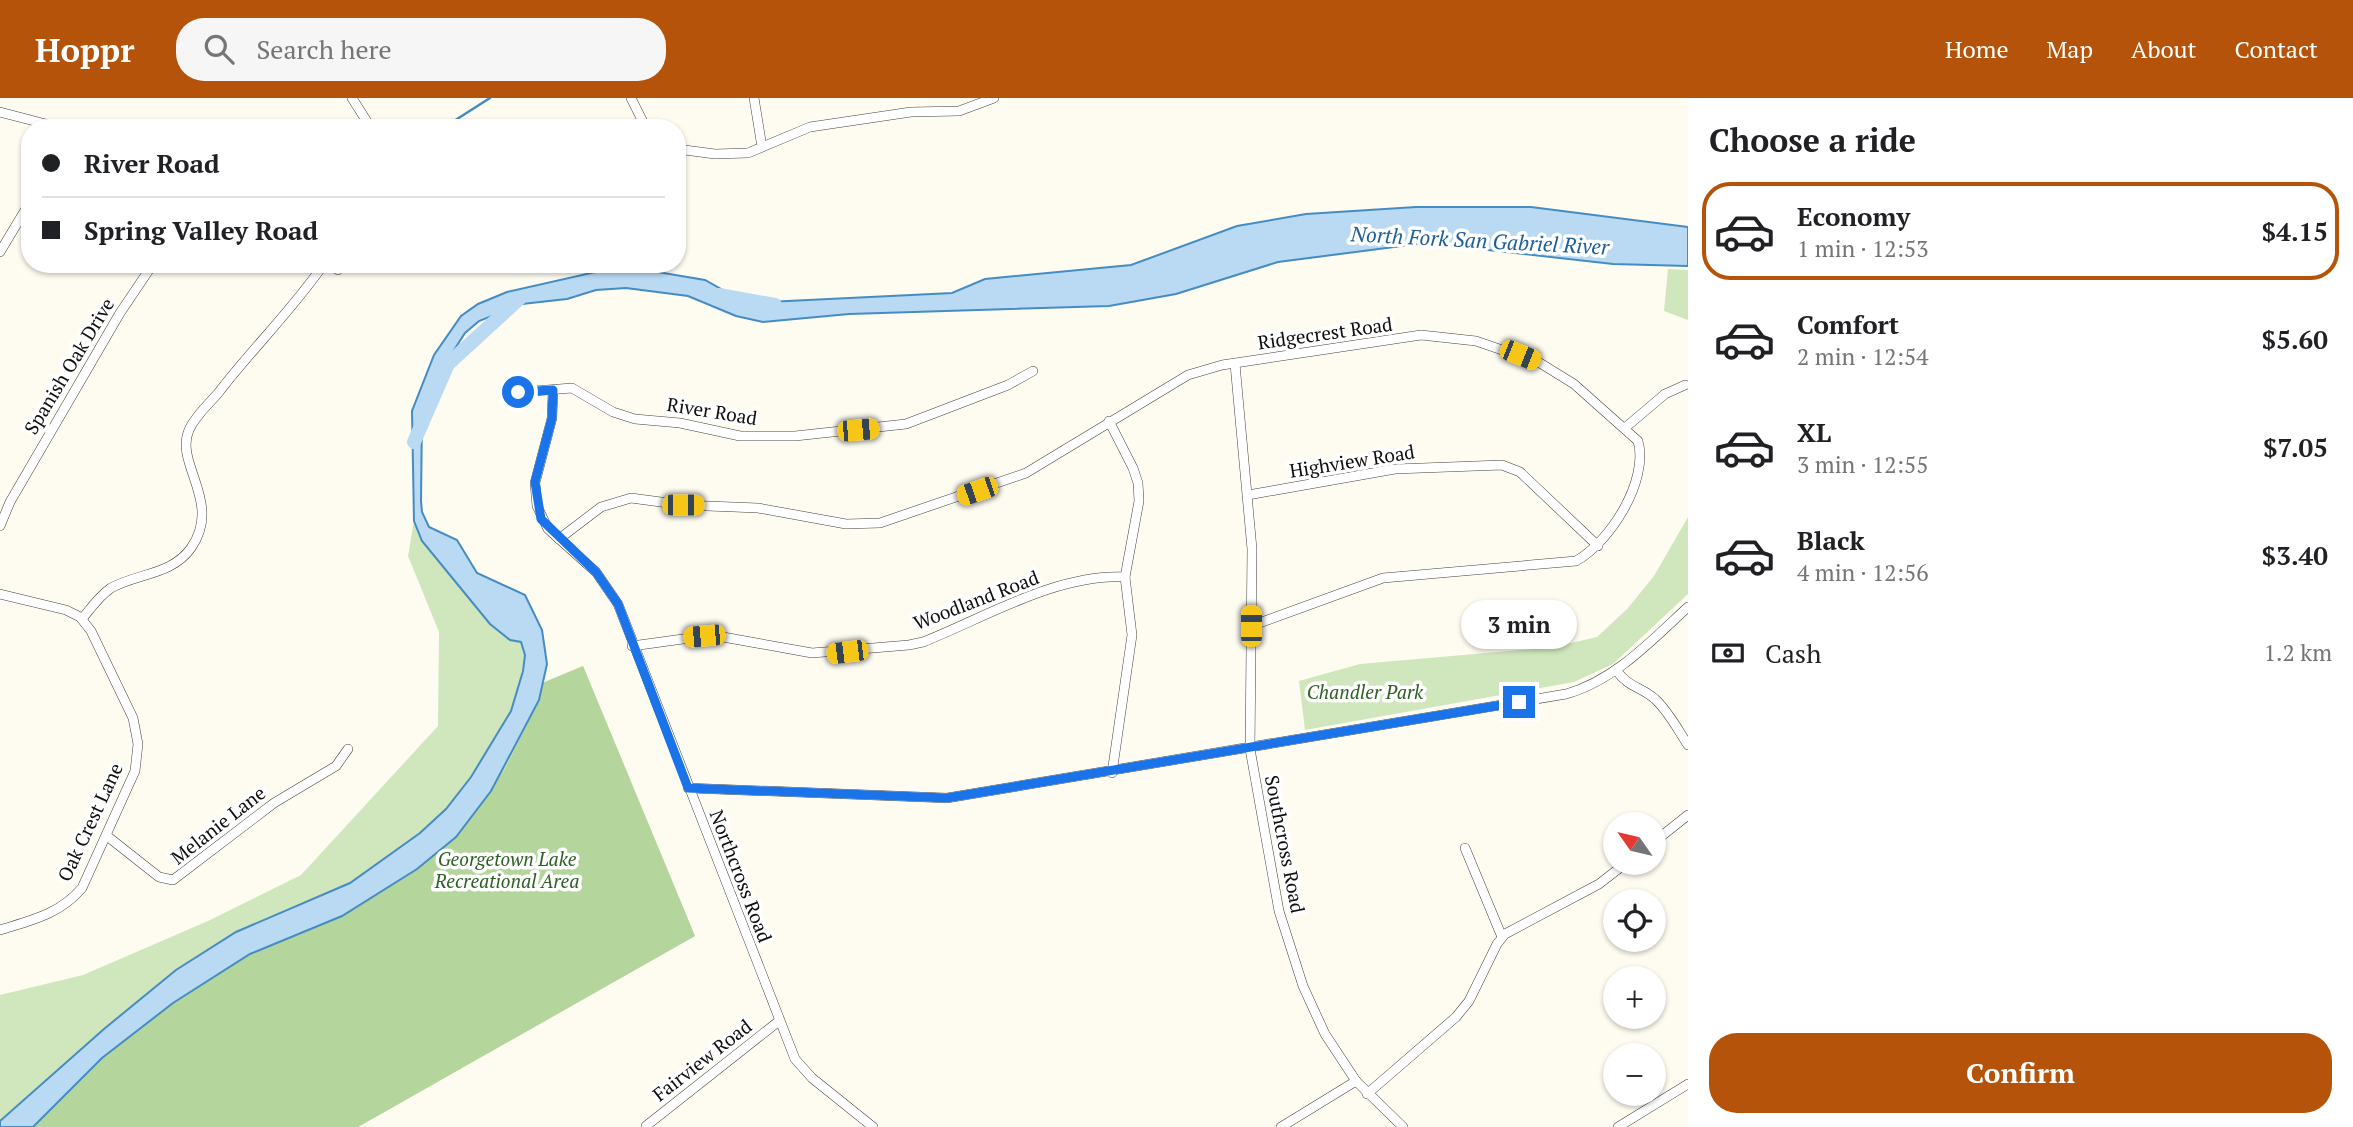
<!DOCTYPE html>
<html lang="en">
<head>
<meta charset="utf-8">
<style>
	body { margin:0; font-family:"PT Serif",serif; background:#f6f6f6; color:#202124; height:100vh; display:flex; flex-direction:column; font-size:26px; white-space:nowrap }
	* { box-sizing:border-box; margin:0 }
	p { font-size:23px; color:#757577 }
	.icon { flex:none; width:38px; height:38px; fill:none; stroke:currentColor; stroke-width:2; stroke-linecap:round; stroke-linejoin:round }
	.map { position:relative; flex:1; overflow:hidden }
	.details { display:flex; flex-direction:column; background:#fff; width:665px }
	.details>* { flex:none }
	.guide { position:absolute; left:21px; top:21px; width:665px; height:154px; border-radius:28px; box-shadow:0 2px 5px #0004; display:grid; align-content:center; height:154px; padding:0 21px; background:#fff }
	.needle { width:46px; rotate:304deg }
	.fabs { position:absolute; left:1603px; top:714px; display:grid; gap:14px }
	.fabs a { display:grid; place-items:center; width:63px; height:63px; border-radius:50%; background:#fff; box-shadow:0 2px 5px #0004; font-size:35px }
	.end { position:absolute; width:32px; height:32px; margin:-16px; border:9px solid #1a73e8; background:#fff; box-shadow:0 0 0 4px #fff }
	.from { border-radius:50% }
	.bubble { position:absolute; height:49px; border-radius:24px; background:#fff; box-shadow:0 2px 5px #0004; font-size:23px; font-weight:600; line-height:49px; text-align:center }
	.car { position:absolute; width:21px; height:42px; margin:-21px -10px; border-radius:9px; box-shadow:0 0 5px 2px #0007; background:linear-gradient(#f5c518 24%,#345 0 40%,#f5c518 0 76%,#345 0 86%,#f5c518 0) }
	.guide b { display:flex; align-items:center; gap:24px; height:66px; font-size:26px }
	.guide b+b { border-top:2px solid #e0e0e0 }
	.guide i { width:18px; height:18px; background:#202124 }
	ul { padding:0; list-style:none }
	li { display:flex; align-items:center; gap:21px; height:98px; margin:0 14px 10px; padding:0 7px; border:4px solid transparent; border-radius:28px }
	li div { flex:1 }
	li b { display:block; font-size:26px }
	li em { font-style:normal; font-weight:600 }
	li.selected { border-color:#b45309 }
	li>.icon { width:63px; height:63px; stroke-width:1.5 }
	h2 { padding:0 21px; font-size:32px; line-height:84px }
	.pay { display:flex; align-items:center; gap:18px; height:77px; padding:0 21px; font-size:26px }
	.pay p { margin-inline-start:auto }
	.button { display:flex; gap:14px; margin-top:auto; padding:14px 21px }
	.button a { flex:1; height:80px; border-radius:28px; background:#b45309; color:#fff; font-size:28px; font-weight:600; line-height:80px; text-align:center }
	header { display:flex; align-items:center; gap:42px; box-sizing:border-box; height:98px; padding:0 35px; background:#b45309; color:#fff }
	header strong { font-size:33px }
	nav { display:flex; gap:38px; margin-inline-start:auto; font-size:24px }
	.search { width:490px; height:63px; background:#f6f6f6; display:flex; align-items:center; gap:18px; box-sizing:border-box; padding:0 24px; border-radius:28px; color:#757577; font-size:26px }
	main { display:flex; flex:1; min-height:0 }
	.map>svg:first-child { display:block }
</style>
</head>
<body>
<header>
<strong>Hoppr</strong>
<div class="search"><svg class="icon" aria-label="search" viewBox="0 0 24 24"><circle cx="10" cy="10" r="6"/><path d="M15 15l6 6"/></svg>Search here</div>
<nav><a>Home</a><a>Map</a><a>About</a><a>Contact</a></nav>
</header>
<main>
<div class="map">
<svg width="1688" height="1029" viewBox="0 0 1688 1029">
	<rect width="100%" height="100%" fill="#fefcf1"/>
	<g fill="#d0e6bc">
		<path d="M 1668,171 L 1688,172 L 1688,222 L 1664,213 Z"/>
		<path d="M 1688,419 L 1688,496 L 1613,566 L 1574,584 L 1305,632 L 1299,583 L 1360,566 L 1554,549 L 1597,539 L 1627,511 L 1654,478 Z"/>
		<path d="M 414,423 L 422,443 L 490,526 L 521,544 L 525,557 L 517,595 L 583,568 L 695,838 L 358,1029 L 0,1029 L 0,897 L 83,877 L 208,823 L 301,777 L 438,628 L 439,534 L 408,458 Z"/>
	</g>
	<path fill="#b4d69d" d="M 583,568 L 695,838 L 358,1029 L 33,1029 L 102,960 L 173,905 L 250,856 L 342,818 L 417,771 L 456,739 L 505,671 L 539,602 L 543,585 Z"/>
	<path fill="#b9daf2" stroke="#458cc3" stroke-width="2" d="M 1416,109 L 1531,109 L 1688,129 L 1688,168 L 1613,166 L 1425,145 L 1278,164 L 1176,196 L 1109,208 L 849,216 L 763,224 L 736,218 L 688,198 L 626,190 L 596,192 L 567,201 L 522,206 L 479,223 L 465,235 L 435,282 L 422,316 L 421,403 L 422,414 L 429,429 L 457,442 L 477,475 L 525,497 L 542,532 L 547,566 L 539,602 L 491,693 L 456,739 L 417,771 L 342,818 L 250,856 L 173,905 L 102,960 L 33,1029 L 0,1029 L 0,1023 L 104,931 L 176,872 L 236,834 L 350,785 L 420,735 L 446,711 L 471,679 L 511,613 L 523,573 L 525,557 L 521,544 L 510,542 L 490,526 L 422,443 L 414,423 L 412,313 L 434,257 L 461,218 L 478,206 L 507,194 L 622,168 L 705,182 L 746,205 L 952,195 L 985,181 L 1131,167 L 1237,128 L 1306,116 Z"/>
	<g fill="none" stroke-linecap="round" stroke-linejoin="round">
		<path stroke="#458cc3" stroke-width="2.5" d="M 443,30 L 490,0"/>
		<g stroke="#b9daf2" stroke-width="14">
			<path d="M 719,197 L 775,207"/>
			<path d="M 414,344 L 448,266 L 520,200"/>
		</g>
		<g stroke="#414141" stroke-width="10">
			<g id="street">
				<path d="M 352,0 L 371,30"/>
				<path d="M 631,0 L 646,30"/>
				<path d="M 754,0 L 762,49"/>
				<path d="M 0,14 L 61,30"/>
				<path d="M 677,51 L 715,56 L 748,55 L 810,29 L 911,14 L 959,13 L 994,0"/>
				<path d="M 0,154 L 30,104"/>
				<path d="M 328,166 L 338,172"/>
				<path d="M 1235,266 L 1252,451 L 1250,651 L 1279,813 L 1303,888 L 1325,936 L 1356,983 L 1403,1029"/>
				<path d="M 553,292 L 552,320 L 535,385 L 537,408 L 548,431 L 596,474 L 618,506 L 795,961 L 812,980 L 873,1029"/>
				<path d="M 509,295 L 572,290 L 613,314 L 635,321 L 680,325 L 740,338 L 795,338 L 906,326 L 1008,287 L 1033,273"/>
				<path d="M 1109,323 L 1133,370 L 1138,385 L 1139,403 L 1125,479 L 1132,537 L 1112,675"/>
				<path d="M 1626,329 L 1665,296 L 1685,287"/>
				<path d="M 1248,397 L 1395,371 L 1502,367 L 1520,374 L 1598,448"/>
				<path d="M 0,428 L 10,404 L 120,215 L 153,166"/>
				<path d="M 559,441 L 601,409 L 631,400 L 683,407 L 758,410 L 846,426 L 880,425 L 1026,375 L 1188,277 L 1222,267 L 1421,237 L 1476,243 L 1540,265 L 1574,286 L 1638,343 C 1649,383 1610,444 1576,463 L 1383,480 L 1251,528"/>
				<path d="M 0,496 L 66,512 L 80,519 L 91,533 L 133,620 L 138,646 L 135,673 L 82,790 C 60,816 32,822 0,832"/>
				<path d="M 82,521 C 91,510 99,498 111,490 C 138,475 172,477 191,450 C 223,404 174,366 189,332 C 195,318 209,306 219,294 C 253,250 292,212 324,166"/>
				<path d="M 632,548 L 712,537 L 812,555 L 909,547 L 923,544 C 986,519 1056,476 1125,479"/>
				<path d="M 1616,572 C 1629,590 1640,588 1655,601 C 1669,614 1678,632 1688,647"/>
				<path d="M 688,690 L 947,700 L 1566,596 C 1614,583 1652,542 1688,509"/>
				<path d="M 107,738 L 159,779 L 173,782 L 274,705 L 336,668 L 348,651"/>
				<path d="M 1654,744 L 1688,717"/>
				<path d="M 1465,750 L 1502,839"/>
				<path d="M 1367,996 L 1456,919 L 1469,903 L 1497,846 L 1505,836 L 1599,786 L 1626,765"/>
				<path d="M 646,1028 L 779,923"/>
				<path d="M 1281,1029 L 1356,983"/>
				<path d="M 1618,1029 L 1688,986"/>
			</g>
		</g>
		<use href="#street" stroke="#fff" stroke-width="9"/>
	</g>
	<g fill="none" stroke-linecap="round" stroke-linejoin="round">
		<path stroke="#1a73e8" stroke-width="9" d="M 518,294 L 553,292 L 552,320 L 535,384 L 541,421 L 596,474 L 618,506 L 688,690 L 947,700 L 1519,604"/>
	</g>
	<g text-anchor="middle" stroke-width="7" stroke-linejoin="round" paint-order="stroke">
		<g font-size="19" fill="#0e0e0e" stroke="#fff">
			<text transform="translate(1325 235) rotate(-8)" y="7">Ridgecrest Road</text>
			<text transform="translate(69 268) rotate(-59)" y="7">Spanish Oak Drive</text>
			<text transform="translate(712 313) rotate(9)" y="7">River Road</text>
			<text transform="translate(1352 363) rotate(-9)" y="7">Highview Road</text>
			<text transform="translate(976 502) rotate(-21)" y="7">Woodland Road</text>
			<text transform="translate(90 724) rotate(-65)" y="7">Oak Crest Lane</text>
			<text transform="translate(218 727) rotate(-38)" y="7">Melanie Lane</text>
			<text transform="translate(1285 746) rotate(79)" y="7">Southcross Road</text>
			<text transform="translate(741 778) rotate(69)" y="7">Northcross Road</text>
			<text transform="translate(702 962) rotate(-38)" y="7">Fairview Road</text>
		</g>
		<g font-size="19" font-style="italic" fill="#2d6123" stroke="#fff">
			<text x="1365" y="601">Chandler Park</text>
			<text x="507" y="768">Georgetown Lake<tspan x="507" dy="22">Recreational Area</tspan></text>
		</g>
		<g font-size="21" font-style="italic" fill="#205e97" stroke="#fff">
			<text transform="translate(1480 143) rotate(3)" y="7">North Fork San Gabriel River</text>
		</g>
	</g>
</svg>
<div class="fabs">
<a><svg class="needle" viewBox="-14 -14 28 28"><path d="M0-13l5 13h-10z" fill="#e53935"/><path d="M0 13l5-13h-10z" fill="#757577"/></svg></a>
<a><svg class="icon" aria-label="locate" viewBox="0 0 24 24"><circle cx="12" cy="12" r="6"/><path d="M12 2v4M12 18v4M2 12h4M18 12h4"/></svg></a>
<a>+</a>
<a>−</a>
</div>
<i class="end from" style="left:518px;top:294px"></i>
<i class="end" style="left:1519px;top:604px"></i>
<div class="bubble" style="left:1461px;top:502px;width:116px">3 min</div>
<i class="car" style="left:1520px;top:257px;rotate:112deg"></i>
<i class="car" style="left:858px;top:332px;rotate:85deg"></i>
<i class="car" style="left:977px;top:393px;rotate:251deg"></i>
<i class="car" style="left:683px;top:407px;rotate:90deg"></i>
<i class="car" style="left:1251px;top:528px;rotate:0deg"></i>
<i class="car" style="left:704px;top:538px;rotate:265deg"></i>
<i class="car" style="left:847px;top:554px;rotate:263deg"></i>
<div class="guide">
<b><i class="from"></i>River Road</b>
<b><i></i>Spring Valley Road</b>
</div>
</div>
<section class="details">
<h2>Choose a ride</h2>
<ul>
<li class="selected"><svg class="icon" aria-label="car" viewBox="0 0 24 24"><path d="M5 17H2v-5l4-1 3-4h7l3 4 3 1v5h-3M9 17h6M6 11h13"/><circle cx="7" cy="17" r="2"/><circle cx="17" cy="17" r="2"/></svg><div><b>Economy</b><p>1 min · 12:53</p></div><em>$4.15</em></li>
<li><svg class="icon" aria-label="car" viewBox="0 0 24 24"><path d="M5 17H2v-5l4-1 3-4h7l3 4 3 1v5h-3M9 17h6M6 11h13"/><circle cx="7" cy="17" r="2"/><circle cx="17" cy="17" r="2"/></svg><div><b>Comfort</b><p>2 min · 12:54</p></div><em>$5.60</em></li>
<li><svg class="icon" aria-label="car" viewBox="0 0 24 24"><path d="M5 17H2v-5l4-1 3-4h7l3 4 3 1v5h-3M9 17h6M6 11h13"/><circle cx="7" cy="17" r="2"/><circle cx="17" cy="17" r="2"/></svg><div><b>XL</b><p>3 min · 12:55</p></div><em>$7.05</em></li>
<li><svg class="icon" aria-label="car" viewBox="0 0 24 24"><path d="M5 17H2v-5l4-1 3-4h7l3 4 3 1v5h-3M9 17h6M6 11h13"/><circle cx="7" cy="17" r="2"/><circle cx="17" cy="17" r="2"/></svg><div><b>Black</b><p>4 min · 12:56</p></div><em>$3.40</em></li>
</ul>
<div class="pay"><svg class="icon" aria-label="cash" viewBox="0 0 24 24"><path d="M3 7h18v10H3z"/><circle cx="12" cy="12" r="2"/></svg>Cash<p>1.2 km</p></div>
<div class="button"><a>Confirm</a></div>
</section>
</main>
</body>
</html>
